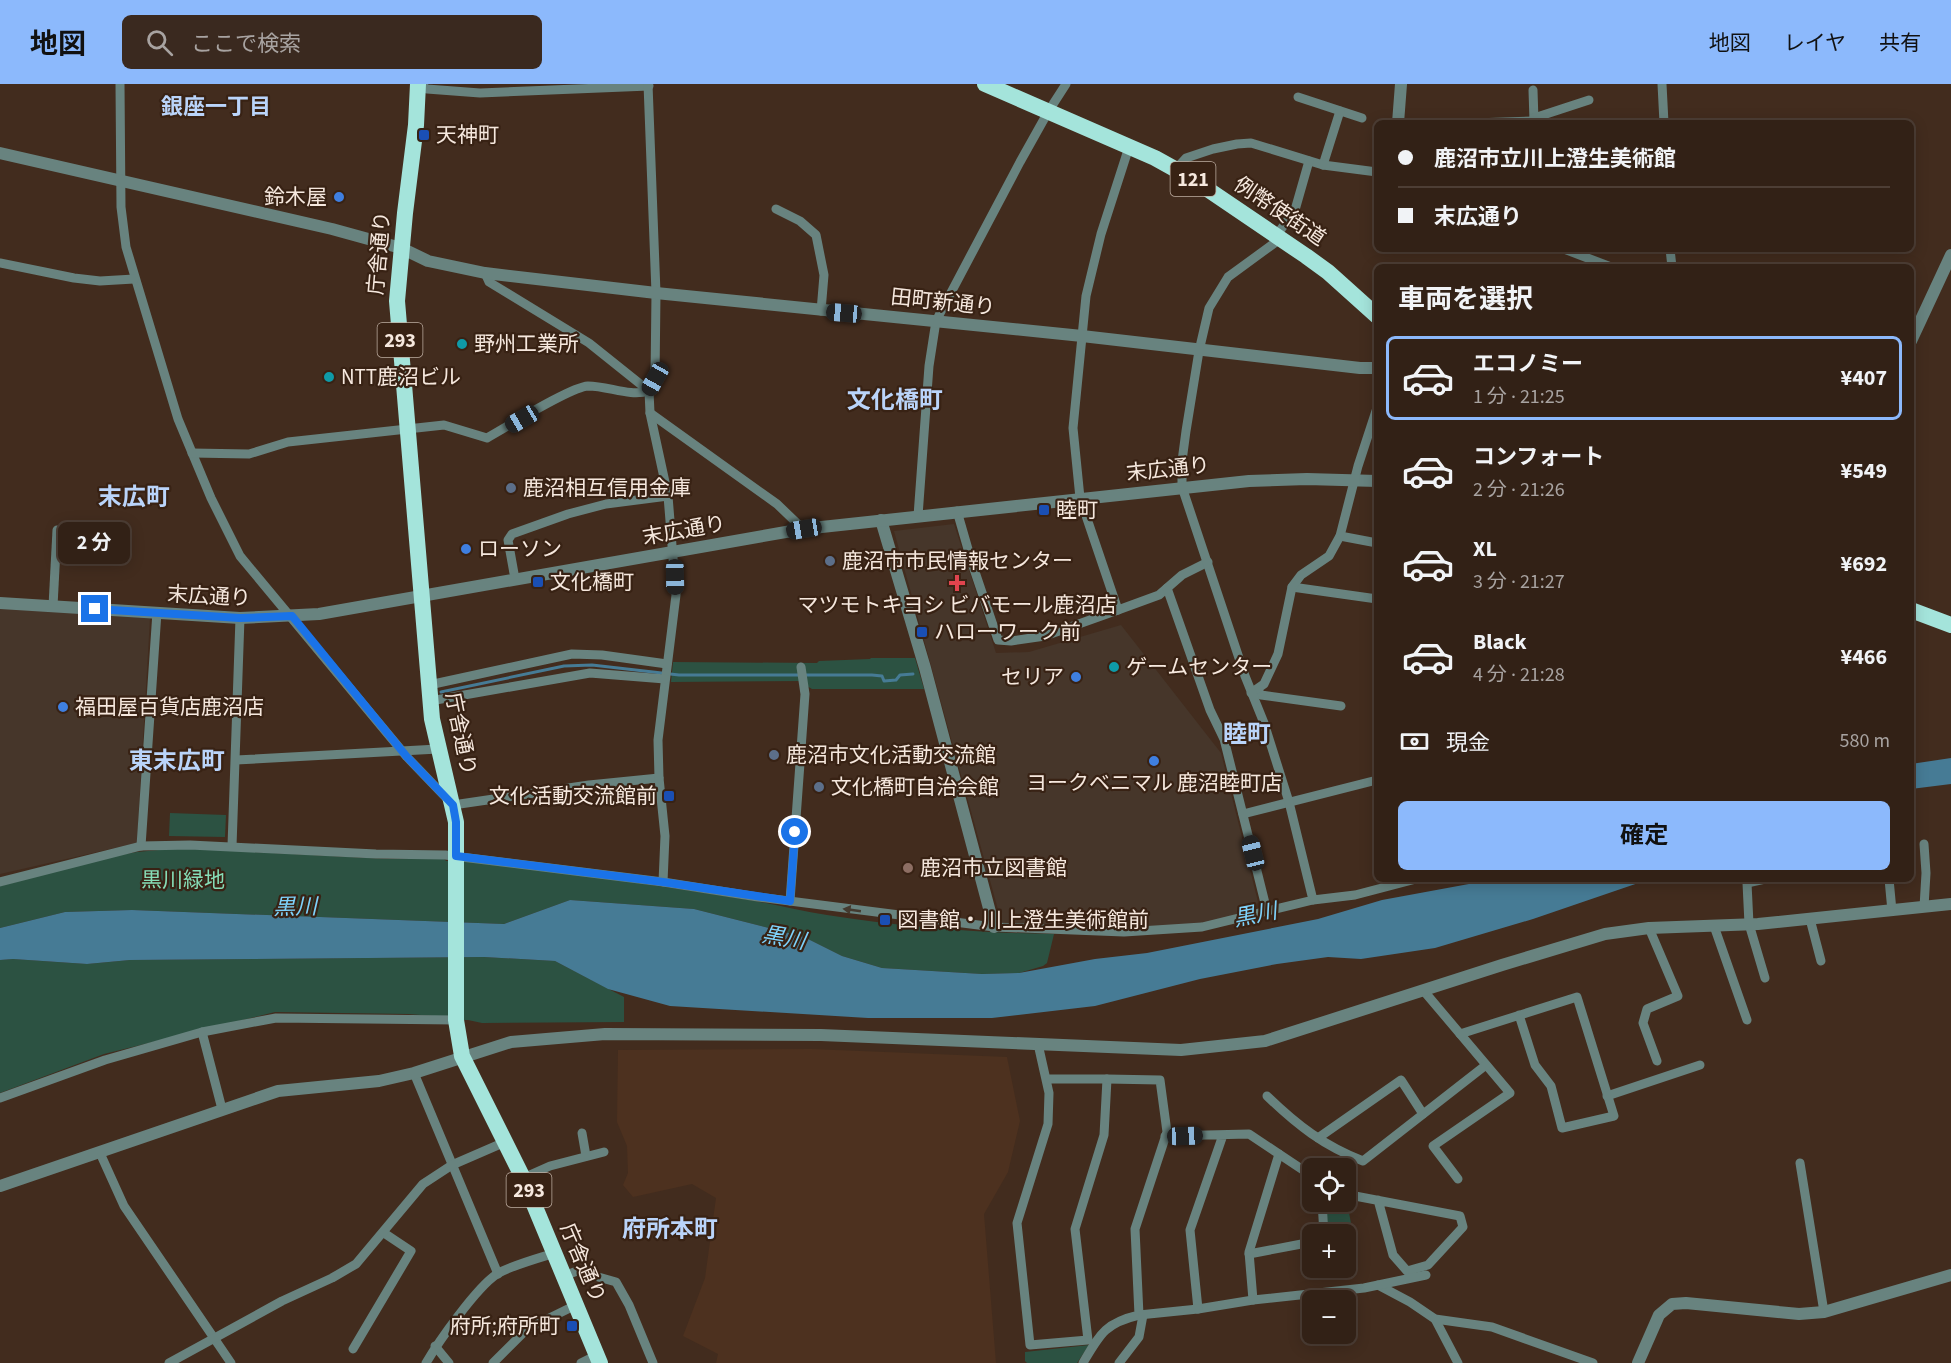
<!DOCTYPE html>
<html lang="ja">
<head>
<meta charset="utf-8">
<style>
	body { margin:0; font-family:"Source Sans 3","Noto Sans JP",sans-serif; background:#3a291f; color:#f1f3f6; height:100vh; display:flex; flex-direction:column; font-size:22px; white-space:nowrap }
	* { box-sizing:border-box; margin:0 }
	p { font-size:20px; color:#a8a3a1 }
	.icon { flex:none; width:33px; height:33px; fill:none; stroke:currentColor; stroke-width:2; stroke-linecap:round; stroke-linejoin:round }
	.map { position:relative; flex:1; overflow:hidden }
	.side { position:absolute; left:1374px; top:180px; width:540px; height:618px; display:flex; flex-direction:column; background:#322116; border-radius:9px; box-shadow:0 3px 15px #0003,0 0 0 2px #4d3e35 }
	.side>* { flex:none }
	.top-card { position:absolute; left:1374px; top:36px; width:540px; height:132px; border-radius:9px; box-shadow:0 3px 15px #0003,0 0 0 2px #4d3e35; display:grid; align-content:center; height:132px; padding:0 24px; background:#322116 }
	.buttons { position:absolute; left:1302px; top:1074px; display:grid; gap:12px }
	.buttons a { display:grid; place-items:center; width:54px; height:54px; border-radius:9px; background:#322116; box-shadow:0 3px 15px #0003,0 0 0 2px #4d3e35; font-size:30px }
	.end { position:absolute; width:27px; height:27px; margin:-14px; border:8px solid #1a73e8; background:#fff; box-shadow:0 0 0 3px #fff }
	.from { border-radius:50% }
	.bubble { position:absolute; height:42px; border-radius:9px; background:#322116; box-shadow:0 3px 15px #0003,0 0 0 2px #4d3e35; font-size:20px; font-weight:700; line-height:42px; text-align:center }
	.car { position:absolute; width:18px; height:36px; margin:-18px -9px; border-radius:8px; box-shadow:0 0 4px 2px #0007; background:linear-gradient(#222 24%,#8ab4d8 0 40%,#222 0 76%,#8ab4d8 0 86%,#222 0) }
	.top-card b { display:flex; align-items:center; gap:21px; height:57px; font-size:22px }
	.top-card b+b { border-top:2px solid #4d3e35 }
	.top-card i { width:15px; height:15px; background:#f1f3f6 }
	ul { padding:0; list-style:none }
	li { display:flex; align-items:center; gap:18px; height:84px; margin:0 12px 9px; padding:0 12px; border:3px solid transparent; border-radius:9px }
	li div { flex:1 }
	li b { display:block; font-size:22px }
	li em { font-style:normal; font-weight:700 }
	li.on { border-color:#8cb9fc }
	li>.icon { width:54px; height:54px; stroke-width:1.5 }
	h2 { padding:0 24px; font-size:27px; line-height:72px }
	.pay { display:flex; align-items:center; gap:15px; height:66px; padding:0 24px; font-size:22px }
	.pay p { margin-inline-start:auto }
	.primary-button { display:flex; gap:12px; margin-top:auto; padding:12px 24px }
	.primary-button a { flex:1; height:69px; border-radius:9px; background:#8cb9fc; color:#111; font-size:24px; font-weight:700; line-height:69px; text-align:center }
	header { display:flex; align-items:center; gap:36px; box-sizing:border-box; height:84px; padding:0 30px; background:#8cb9fc; color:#111 }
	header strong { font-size:28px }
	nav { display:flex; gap:33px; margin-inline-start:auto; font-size:21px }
	.search { width:420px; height:54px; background:#3a291f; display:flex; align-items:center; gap:15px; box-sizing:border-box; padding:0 21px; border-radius:9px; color:#a8a3a1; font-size:22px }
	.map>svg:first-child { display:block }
</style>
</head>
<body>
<header>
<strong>地図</strong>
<div class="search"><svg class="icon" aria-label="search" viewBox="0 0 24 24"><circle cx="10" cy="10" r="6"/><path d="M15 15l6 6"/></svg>ここで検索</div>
<nav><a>地図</a><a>レイヤ</a><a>共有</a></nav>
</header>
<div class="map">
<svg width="1951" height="1279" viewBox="0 0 1951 1279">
	<rect width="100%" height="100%" fill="#422c1e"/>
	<g fill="#46362a">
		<path d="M 954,440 L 996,569 L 1029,568 L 1121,541 L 1221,669 L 1258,818 L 1253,829 L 1193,843 L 1121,847 L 1002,840 L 894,447 Z"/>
		<path d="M 0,524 L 150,534 L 137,759 L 0,790 Z"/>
	</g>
	<path fill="#4d311f" d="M 811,965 L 1007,973 L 1020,1037 L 1008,1088 L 984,1130 L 996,1279 L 716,1279 L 718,1270 L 683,1252 L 705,1194 L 716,1114 L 692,1100 L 633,1113 L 623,1101 L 628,1089 L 627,1062 L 617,1038 L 618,966 Z"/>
	<g fill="#2c5242">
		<path d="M 871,574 L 915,574 L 924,605 L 812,605 L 807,602 L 806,597 L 671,598 L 673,578 L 817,579 L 819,577 L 870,575 Z"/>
		<path d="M 170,729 L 226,731 L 225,753 L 169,752 Z"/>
		<path d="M 181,764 L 387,775 L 444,775 L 446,777 L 468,777 C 560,788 651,800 743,815 C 771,819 799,827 827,831 C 902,843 978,849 1054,850 L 1047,879 L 1043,882 L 1019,889 L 982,890 L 882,884 L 842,872 L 804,853 L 694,825 L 570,816 L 504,840 L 132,826 L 65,828 L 0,844 L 0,802 L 114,772 L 137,768 Z"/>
		<path d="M 484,873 L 555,877 L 624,913 L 624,938 L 482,939 L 468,936 L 445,936 L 434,932 L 408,930 L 275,928 L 104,970 L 0,1009 L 0,876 L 13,875 L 87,880 L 130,876 Z"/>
		<path d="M 1346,1113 L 1354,1155 L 1346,1157 L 1346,1150 L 1329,1150 L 1325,1118 L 1346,1118 Z"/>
		<path d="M 1089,1261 L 1077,1279 L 1027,1279 L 1025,1277 L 1025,1268 Z"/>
	</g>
	<g fill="#467b95">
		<path d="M 1951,674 L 1951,700 L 1911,705 L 1911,680 Z"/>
		<path d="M 1496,795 L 1650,795 L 1533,835 L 1435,864 L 1361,875 L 1328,873 L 1277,880 L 1200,895 L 1095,922 L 992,934 L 868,934 L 670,922 L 608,905 L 555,877 L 484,873 L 130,876 L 87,880 L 13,875 L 0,876 L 0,844 L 65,828 L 132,826 L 504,840 L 570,816 L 694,825 L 804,853 L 842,872 L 882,884 L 982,890 L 1019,889 L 1095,875 L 1147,869 L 1318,835 L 1382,816 Z"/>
	</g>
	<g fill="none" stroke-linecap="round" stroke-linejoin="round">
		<path stroke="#467b95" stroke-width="3" d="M 441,608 L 564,582 L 592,581 L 679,591 L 872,591 L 882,592 L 884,597 L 896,596 L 900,591 L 913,590"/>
		<g stroke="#68837f" stroke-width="9">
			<path d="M 120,0 L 121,123 L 126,163 L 178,335 L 211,414 L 240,472 L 407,673 L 453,721 L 589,701 L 659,694"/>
			<path d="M 420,0 L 427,5 L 480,9 L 649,2"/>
			<path d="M 648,0 L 656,209 L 655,295 L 649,307 L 650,329 L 668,412 L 676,511 L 658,656 L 659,694 L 665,752 L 663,798"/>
			<path d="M 1662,0 L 1664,39"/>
			<path d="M 1533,6 L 1534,37"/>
			<path d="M 1298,13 L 1362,34"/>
			<path d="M 1534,34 L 1589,16"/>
			<path d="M 1474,39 L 1534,37 L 1534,39"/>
			<path d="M 1323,81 L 1340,27"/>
			<path d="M 1176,85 L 1186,74 L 1213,65 L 1237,60 L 1251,59 L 1323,81 L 1377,88"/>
			<path d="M 776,125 L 800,137 L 816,151 L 824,191 L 821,227"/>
			<path d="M 1276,152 L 1295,126 L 1309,77"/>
			<path d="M 1564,165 L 1611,183"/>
			<path d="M 1670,165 L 1672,183"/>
			<path d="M 0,179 L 74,194 L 100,197 L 134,195"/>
			<path d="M 485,189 L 489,198 L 589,259 L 649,307"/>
			<path d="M 650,329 L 777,420 L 803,445"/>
			<path d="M 192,369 L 249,370 L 288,358 L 444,341 L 487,354 C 507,343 570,303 588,302 C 609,302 629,313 649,307"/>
			<path d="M 957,427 L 972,479 L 998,556 L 1011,557 L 1045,552 L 1118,526 L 1159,511 L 1182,491 L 1208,478"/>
			<path d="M 918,432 L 929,282 L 936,237 L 1020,78 L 1048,28 L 1066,0"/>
			<path d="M 1340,452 L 1377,459"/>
			<path d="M 515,495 L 508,456 L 512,450 L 568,430 L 606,420 L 668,412"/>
			<path d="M 1292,503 L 1377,515"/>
			<path d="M 1167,504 L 1210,626 L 1224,655 L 1267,827"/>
			<path d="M 1377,504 L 1377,570"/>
			<path d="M 53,522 L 57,446"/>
			<path d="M 1118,526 L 1080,414 L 1073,344 L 1086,212 L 1101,150 L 1129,63"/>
			<path d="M 429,601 L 572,570 L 602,571 L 667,580"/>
			<path d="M 1258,606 L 1261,611 L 1341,622"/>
			<path d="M 1251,609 L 1264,600 L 1278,570 L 1292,503 L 1301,491 L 1329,472 L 1340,452 L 1358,382 L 1377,324"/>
			<path d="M 430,617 L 590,589 L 665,595"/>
			<path d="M 236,676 L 438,665"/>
			<path d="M 1243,730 L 1377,696"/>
			<path d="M 141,762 L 157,528"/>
			<path d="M 232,762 L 240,534"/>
			<path d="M 1889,795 L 1892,827"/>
			<path d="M 0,798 L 141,762 L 190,761 L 376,770 L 445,771 L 663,798 L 758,813 L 994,843 L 1124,848 L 1202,843 L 1313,816 L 1289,718 L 1264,639 L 1245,592 L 1182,403 L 1182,377 L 1186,347 L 1199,267 L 1209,224 L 1228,193 L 1280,155"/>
			<path d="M 1313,816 L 1355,811 L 1416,795"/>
			<path d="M 790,817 L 805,610 L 801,583"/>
			<path d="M 1924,823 L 1926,789 L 1924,760"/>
			<path d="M 1810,835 L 1821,877"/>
			<path d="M 1714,842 L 1747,936"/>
			<path d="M 1649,844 L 1678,912 L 1647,925 L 1643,939 L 1657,977"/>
			<path d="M 1765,894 L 1749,840 L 1747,799 L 1765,795"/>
			<path d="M 1423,906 L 1510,1009 L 1433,1062 L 1458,1095"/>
			<path d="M 202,948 L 222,1025"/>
			<path d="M 1460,950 L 1577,913 L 1614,1032 L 1562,1044 L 1551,1002 L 1535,981 L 1519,931"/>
			<path d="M 1038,960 L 1049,1009 L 1048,1040 L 1017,1139 L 1030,1261 L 1088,1256 L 1075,1145 L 1104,1051 L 1107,995 L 1046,995"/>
			<path d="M 414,989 L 498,1190"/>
			<path d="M 1267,1012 C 1297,1041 1324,1062 1363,1077 L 1486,981"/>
			<path d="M 1607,1012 L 1700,981"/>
			<path d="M 0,1014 L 105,976 L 202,948 L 276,934 L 456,936"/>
			<path d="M 582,1049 L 586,1072"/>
			<path d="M 1165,1052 L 1249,1050 L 1279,1070 L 1249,1168 L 1253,1216 L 1198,1225 L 1190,1146 L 1223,1051"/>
			<path d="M 1318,1054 L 1401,996 L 1423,1030"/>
			<path d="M 100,1069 L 124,1122 L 231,1279"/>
			<path d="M 1279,1070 L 1312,1092"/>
			<path d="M 1800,1079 L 1824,1228"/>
			<path d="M 523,1094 L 550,1082 L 604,1068"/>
			<path d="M 1346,1108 L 1355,1112 L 1460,1132 L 1463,1143 L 1428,1181 L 1407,1187 L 1393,1171 L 1378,1116"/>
			<path d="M 1322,1118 L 1324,1150"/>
			<path d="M 1249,1170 L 1312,1158"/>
			<path d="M 564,1192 L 577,1187 L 616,1198 L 629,1221 L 653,1279"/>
			<path d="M 1378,1201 L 1410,1218 L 1435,1235 L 1492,1243 L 1593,1279"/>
			<path d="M 1253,1216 L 1364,1204 L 1426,1191"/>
			<path d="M 1139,1231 L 1198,1225"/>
			<path d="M 1435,1235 L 1458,1279"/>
			<path d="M 435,1262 L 449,1279"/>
			<path d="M 353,1265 L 411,1167 L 384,1149"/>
			<path d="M 169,1279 L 282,1217 L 332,1194 L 356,1180 L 423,1100 L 452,1081 L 505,1058"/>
			<path d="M 426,1279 C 439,1257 476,1204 497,1190 C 510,1182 539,1174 555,1169"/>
			<path d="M 493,1279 L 527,1245 L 576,1221"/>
			<path d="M 581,1279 L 597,1271"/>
			<path d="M 1083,1279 C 1100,1250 1105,1239 1139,1231 L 1135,1145 L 1167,1048 L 1160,996 L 1107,995"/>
			<path d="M 1119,1279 L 1139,1253 L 1143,1231"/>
		</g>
		<g stroke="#68837f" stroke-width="12">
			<path d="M 1398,39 L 1401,0"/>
			<path d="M 0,69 L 332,145 L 401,164 L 428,177 L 485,189 L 656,209 L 1082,252 L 1360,284 L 1377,284"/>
			<path d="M 1911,257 L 1951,171"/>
			<path d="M 881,436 L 925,584 L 994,843"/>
			<path d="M 0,519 L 240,534 L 319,530 L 803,445 L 1249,397 L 1307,395 L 1377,397"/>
			<path d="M 0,1102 L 278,1007 L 379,997 L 414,989 L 511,958 L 605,950 L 821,951 L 1181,966 L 1265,957 L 1502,881 L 1605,850 L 1649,844 L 1758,840 L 1951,820"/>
			<path d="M 1638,1279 L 1659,1231 L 1672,1220 L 1686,1219 L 1799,1230 L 1824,1228 L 1951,1191"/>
		</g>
		<g stroke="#a4e4db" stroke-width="16">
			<path d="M 418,0 L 416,41 L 405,129 L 397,217 L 432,635 L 456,738 L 456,936 L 462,972 L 523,1094 L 600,1279"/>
			<path d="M 985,0 L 1155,74 L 1191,94 L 1306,172 L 1328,188 L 1377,232"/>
			<path d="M 1911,526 L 1951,541"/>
		</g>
	</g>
	<defs><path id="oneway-solid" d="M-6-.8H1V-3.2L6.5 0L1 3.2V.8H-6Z" transform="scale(1.5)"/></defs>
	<use fill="#443a2f" href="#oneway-solid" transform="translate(852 826) rotate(-172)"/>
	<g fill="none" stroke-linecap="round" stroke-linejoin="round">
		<path stroke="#1a73e8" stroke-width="8" d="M 95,525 L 240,534 L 292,532 L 407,673 L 453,721 L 456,738 L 456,772 L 663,798 L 790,817 L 795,748"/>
	</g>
	<g fill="#1a4fb4" stroke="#382214" stroke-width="2">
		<rect x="418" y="45" width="12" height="12" rx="3"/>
		<rect x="1038" y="420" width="12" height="12" rx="3"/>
		<rect x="532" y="492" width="12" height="12" rx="3"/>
		<rect x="916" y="542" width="12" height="12" rx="3"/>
		<rect x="663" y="706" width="12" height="12" rx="3"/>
		<rect x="879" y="830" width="12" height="12" rx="3"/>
		<rect x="566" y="1236" width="12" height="12" rx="3"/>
	</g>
	<g fill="#3f7fe0" stroke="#382214" stroke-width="2">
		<circle cx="339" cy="113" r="6"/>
		<circle cx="466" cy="465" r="6"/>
		<circle cx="1076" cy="593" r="6"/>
		<circle cx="63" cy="623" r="6"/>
		<circle cx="1154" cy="677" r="6"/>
	</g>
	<g fill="#0f9aa8" stroke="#382214" stroke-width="2">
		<circle cx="462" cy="260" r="6"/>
		<circle cx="329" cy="293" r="6"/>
		<circle cx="1114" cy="583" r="6"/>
	</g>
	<g fill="#5c6f8a" stroke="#382214" stroke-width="2">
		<circle cx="511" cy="404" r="6"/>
		<circle cx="830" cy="477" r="6"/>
		<circle cx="774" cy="671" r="6"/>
		<circle cx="819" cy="703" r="6"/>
	</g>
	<path fill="#e0444e" stroke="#382214" stroke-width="2" d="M954 490h6v6h6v6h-6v6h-6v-6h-6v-6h6z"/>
	<circle fill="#8d6e63" stroke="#382214" stroke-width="2" cx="908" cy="784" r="6"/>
	<g text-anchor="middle" stroke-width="4.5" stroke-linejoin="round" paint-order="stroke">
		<g fill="#382214" stroke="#bdada1" stroke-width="1.5">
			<rect x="1170.5" y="78" width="45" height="34" rx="4.5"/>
			<rect x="377.5" y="239" width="45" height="34" rx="4.5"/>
			<rect x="506.5" y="1089" width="45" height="34" rx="4.5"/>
		</g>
		<g font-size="20" font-weight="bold" fill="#f6e8de">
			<text x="1193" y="102">121</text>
			<text x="400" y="263">293</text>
			<text x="529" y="1113">293</text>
		</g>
		<g font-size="21" fill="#f6e8de" stroke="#382214" text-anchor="start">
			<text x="436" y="58">天神町</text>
			<text x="327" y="120" text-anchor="end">鈴木屋</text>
			<text x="474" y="267">野州工業所</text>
			<text x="341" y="300">NTT鹿沼ビル</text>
			<text x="523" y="411">鹿沼相互信用金庫</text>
			<text x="1056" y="433">睦町</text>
			<text x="478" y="472">ローソン</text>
			<text x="842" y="484">鹿沼市市民情報センター</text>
			<text x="550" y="505">文化橋町</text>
			<text x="957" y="528" text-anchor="middle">マツモトキヨシ ビバモール鹿沼店</text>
			<text x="934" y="555">ハローワーク前</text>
			<text x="1126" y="590">ゲームセンター</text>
			<text x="1064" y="600" text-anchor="end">セリア</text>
			<text x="75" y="630">福田屋百貨店鹿沼店</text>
			<text x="786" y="678">鹿沼市文化活動交流館</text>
			<text x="1154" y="706" text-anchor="middle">ヨークベニマル 鹿沼睦町店</text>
			<text x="831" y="710">文化橋町自治会館</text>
			<text x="657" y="719" text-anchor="end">文化活動交流館前</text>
			<text x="920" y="791">鹿沼市立図書館</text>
			<text x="897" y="843">図書館・川上澄生美術館前</text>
			<text x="560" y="1249" text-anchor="end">府所;府所町</text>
		</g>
		<g font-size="21" fill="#f6e8de" stroke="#382214">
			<text transform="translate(1280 127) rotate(34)" y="7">例幣使街道</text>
			<text transform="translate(379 169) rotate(-85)" y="7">庁舎通り</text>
			<text transform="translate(943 218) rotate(6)" y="7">田町新通り</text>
			<text transform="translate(1168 385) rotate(-6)" y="7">末広通り</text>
			<text transform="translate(684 446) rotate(-10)" y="7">末広通り</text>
			<text transform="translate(209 512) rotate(3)" y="7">末広通り</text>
			<text transform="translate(461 650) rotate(79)" y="7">庁舎通り</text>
			<text transform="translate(583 1179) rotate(67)" y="7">庁舎通り</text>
		</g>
		<g font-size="21" fill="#86ddb7" stroke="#382214">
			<text x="183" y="803">黒川緑地</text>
		</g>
		<g font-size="22" font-weight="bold" fill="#bad4fa" stroke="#382214">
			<text x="216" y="30">銀座一丁目</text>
		</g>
		<g font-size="22" font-style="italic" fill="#7ed2fb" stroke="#382214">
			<text transform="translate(295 822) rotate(-1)" y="8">黒川</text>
			<text transform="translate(1255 830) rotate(-11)" y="8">黒川</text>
			<text transform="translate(784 853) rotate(10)" y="8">黒川</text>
		</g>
		<g font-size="24" font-weight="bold" fill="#bad4fa" stroke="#382214">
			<text x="895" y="324">文化橋町</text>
			<text x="134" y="421">末広町</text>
			<text x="1247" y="658">睦町</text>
			<text x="177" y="685">東末広町</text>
			<text x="670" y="1153">府所本町</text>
		</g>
	</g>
</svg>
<div class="buttons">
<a><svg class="icon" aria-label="locate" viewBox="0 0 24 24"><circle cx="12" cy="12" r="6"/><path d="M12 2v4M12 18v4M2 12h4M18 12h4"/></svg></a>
<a>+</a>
<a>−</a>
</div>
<i class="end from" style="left:795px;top:748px"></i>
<i class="end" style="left:95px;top:525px"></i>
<div class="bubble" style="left:58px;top:438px;width:72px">2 分</div>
<i class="car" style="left:844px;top:229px;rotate:275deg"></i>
<i class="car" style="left:655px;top:295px;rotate:209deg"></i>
<i class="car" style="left:522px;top:335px;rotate:240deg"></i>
<i class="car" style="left:804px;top:445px;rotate:261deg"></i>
<i class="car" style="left:675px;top:493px;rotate:179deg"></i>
<i class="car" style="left:1253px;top:769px;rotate:346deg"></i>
<i class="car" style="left:1185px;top:1052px;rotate:88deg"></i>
<div class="top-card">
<b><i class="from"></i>鹿沼市立川上澄生美術館</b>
<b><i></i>末広通り</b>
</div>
<section class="side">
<h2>車両を選択</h2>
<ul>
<li class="on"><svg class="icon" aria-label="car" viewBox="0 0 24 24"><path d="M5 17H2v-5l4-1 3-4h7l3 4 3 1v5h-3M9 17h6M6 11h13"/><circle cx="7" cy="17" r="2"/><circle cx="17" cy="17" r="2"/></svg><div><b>エコノミー</b><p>1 分 · 21:25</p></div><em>¥407</em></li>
<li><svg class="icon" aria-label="car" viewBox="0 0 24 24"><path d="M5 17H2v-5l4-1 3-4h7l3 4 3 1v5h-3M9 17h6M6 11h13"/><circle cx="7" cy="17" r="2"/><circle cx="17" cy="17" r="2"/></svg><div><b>コンフォート</b><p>2 分 · 21:26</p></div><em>¥549</em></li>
<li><svg class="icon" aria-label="car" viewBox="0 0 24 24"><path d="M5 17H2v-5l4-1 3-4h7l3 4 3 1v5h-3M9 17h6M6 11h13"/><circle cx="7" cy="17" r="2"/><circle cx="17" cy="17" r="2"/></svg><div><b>XL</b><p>3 分 · 21:27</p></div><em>¥692</em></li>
<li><svg class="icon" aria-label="car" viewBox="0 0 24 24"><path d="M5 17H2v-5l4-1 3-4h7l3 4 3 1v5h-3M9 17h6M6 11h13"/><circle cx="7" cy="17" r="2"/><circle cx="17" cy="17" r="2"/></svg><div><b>Black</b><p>4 分 · 21:28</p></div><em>¥466</em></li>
</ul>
<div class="pay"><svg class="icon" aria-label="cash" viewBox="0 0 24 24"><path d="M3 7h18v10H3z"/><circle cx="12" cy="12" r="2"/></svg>現金<p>580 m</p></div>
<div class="primary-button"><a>確定</a></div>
</section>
</div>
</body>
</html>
